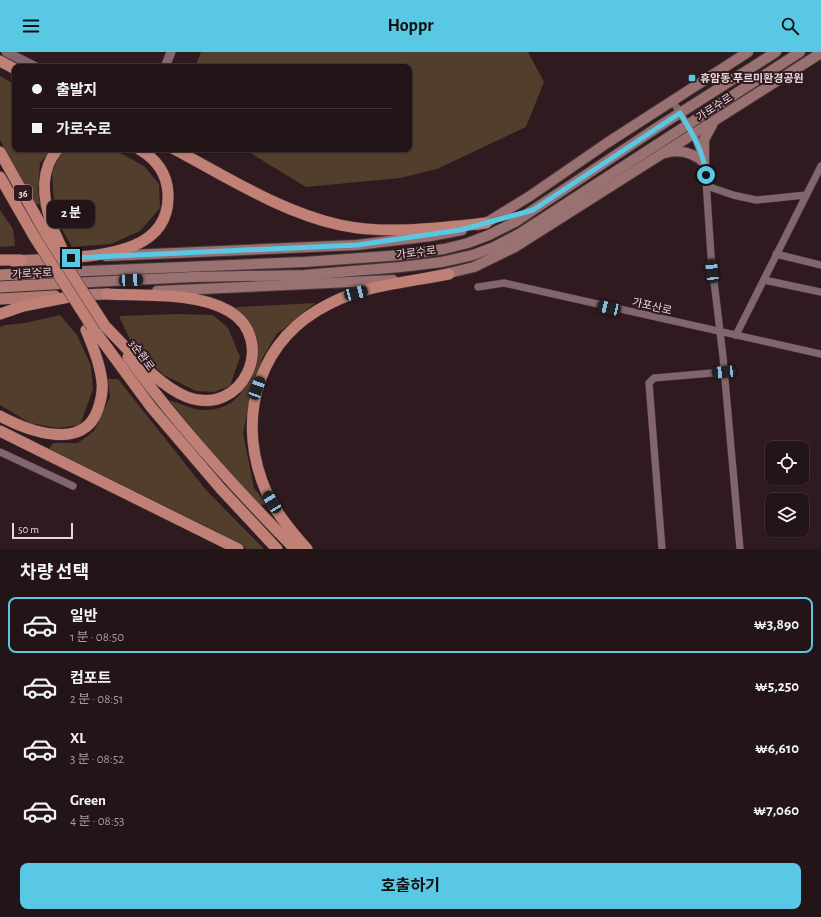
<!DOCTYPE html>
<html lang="ko">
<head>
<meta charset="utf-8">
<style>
	body { margin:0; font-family:"Alegreya Sans","Noto Sans KR",sans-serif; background:#2b1d20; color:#f1f3f6; height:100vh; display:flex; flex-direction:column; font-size:15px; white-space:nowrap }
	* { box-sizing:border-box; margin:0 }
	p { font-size:13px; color:#a39ea1 }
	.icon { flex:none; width:22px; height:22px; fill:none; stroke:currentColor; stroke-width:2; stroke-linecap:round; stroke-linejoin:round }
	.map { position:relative; height:497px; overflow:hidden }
	.drawer { display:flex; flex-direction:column; background:#231417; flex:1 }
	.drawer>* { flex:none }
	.hud { position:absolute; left:12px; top:12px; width:400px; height:88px; border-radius:8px; box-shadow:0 1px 3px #0004,0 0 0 1px #403336; display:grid; align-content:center; height:88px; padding:0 20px; background:#231417 }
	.controls { position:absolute; left:765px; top:389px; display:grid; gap:8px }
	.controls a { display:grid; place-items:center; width:44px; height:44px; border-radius:8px; background:#231417; box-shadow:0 1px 3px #0004,0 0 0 1px #403336; font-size:20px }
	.scale { position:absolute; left:12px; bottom:10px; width:61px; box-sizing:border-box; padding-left:4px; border:2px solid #e7d7da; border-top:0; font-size:11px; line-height:14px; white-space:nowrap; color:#e7d7da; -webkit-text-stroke:3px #2f1a1f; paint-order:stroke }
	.end { position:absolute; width:18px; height:18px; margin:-9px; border:5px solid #58c8e4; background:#111; box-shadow:0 0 0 2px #111 }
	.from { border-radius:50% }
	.bubble { position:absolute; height:28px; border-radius:8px; background:#231417; box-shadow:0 1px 3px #0004,0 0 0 1px #403336; font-size:13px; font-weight:700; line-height:28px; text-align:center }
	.car { position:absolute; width:12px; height:24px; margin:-12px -6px; border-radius:5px; box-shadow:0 0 3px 1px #0007; background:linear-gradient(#222 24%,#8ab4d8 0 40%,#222 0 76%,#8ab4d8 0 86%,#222 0) }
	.hud b { display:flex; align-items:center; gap:14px; height:38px; font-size:15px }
	.hud b+b { border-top:1px solid #403336 }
	.hud i { width:10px; height:10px; background:#f1f3f6 }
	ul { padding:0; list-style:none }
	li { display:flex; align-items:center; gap:12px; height:56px; margin:0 8px 6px; padding:0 12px; border:2px solid transparent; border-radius:8px }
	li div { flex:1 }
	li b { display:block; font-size:15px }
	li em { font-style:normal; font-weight:700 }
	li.selected { border-color:#58c8e4 }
	li>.icon { width:36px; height:36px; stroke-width:1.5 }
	h2 { padding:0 20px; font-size:18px; line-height:48px }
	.action { display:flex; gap:8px; margin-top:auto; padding:8px 20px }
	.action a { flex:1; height:46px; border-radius:8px; background:#58c8e4; color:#111; font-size:16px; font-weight:700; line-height:46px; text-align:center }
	header { display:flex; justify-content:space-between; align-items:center; height:52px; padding:0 20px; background:#58c8e4; color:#111; font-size:18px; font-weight:700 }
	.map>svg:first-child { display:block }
</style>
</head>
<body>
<header><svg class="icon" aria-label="menu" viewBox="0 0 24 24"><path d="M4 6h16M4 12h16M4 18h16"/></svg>Hoppr<svg class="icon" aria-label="search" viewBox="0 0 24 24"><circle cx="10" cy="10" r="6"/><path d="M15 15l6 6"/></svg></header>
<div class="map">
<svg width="821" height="497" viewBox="0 0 821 497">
	<rect width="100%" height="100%" fill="#2f1a1f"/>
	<g fill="#513e2d">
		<path d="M 201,0 L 528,0 L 544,30 L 526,75 L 437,117 L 400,126 L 306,135 L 244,97 L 409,97 L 409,15 L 195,15 Z"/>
		<path d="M 0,24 L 15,33 L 15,97 L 52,97 L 40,111 L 38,137 L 40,152 L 35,152 L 0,88 Z"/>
		<path d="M 68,97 L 113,97 L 144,114 L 159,132 L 160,156 L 140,179 L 111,192 L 72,195 L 55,165 L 52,120 L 61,100 Z"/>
		<path d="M 0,158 L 13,177 L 15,194 L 0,195 Z"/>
		<path d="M 315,251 L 276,283 L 263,305 L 254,330 L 243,381 L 254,436 L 267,452 L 260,453 L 231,424 L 169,348 C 179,351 191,357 202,358 C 241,359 251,329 257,296 L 233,258 L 237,255 Z"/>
		<path d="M 177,262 L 213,263 L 228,276 L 240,305 L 230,334 L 214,340 L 196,339 L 164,323 L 134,296 L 119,264 Z"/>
		<path d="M 60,263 L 77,283 L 91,314 L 93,337 L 80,373 L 57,376 L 30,371 L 0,353 L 0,275 L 5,273 L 25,271 Z"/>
		<path d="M 108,327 L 118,327 L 206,438 L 264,497 L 247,497 L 212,477 L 49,397 L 53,391 L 78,391 L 94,379 L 110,345 Z"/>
	</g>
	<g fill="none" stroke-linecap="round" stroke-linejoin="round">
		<g stroke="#48373b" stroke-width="8">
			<g id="minor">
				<path d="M 672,48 L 695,85 L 705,113 L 711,204 L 723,305 L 740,497"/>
				<path d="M 707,134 L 733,143 L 756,148 L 806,143"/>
				<path d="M 776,202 L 821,213"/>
				<path d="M 764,228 L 821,240"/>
				<path d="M 478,235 L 504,231 L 821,302"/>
				<path d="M 736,283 L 821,114"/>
				<path d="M 0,400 L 73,434"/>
				<path d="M 662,497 L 649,331 L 654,326 L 724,320"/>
			</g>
		</g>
		<g stroke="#48373b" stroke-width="10">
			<g id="tertiary">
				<path d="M 6,0 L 36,15"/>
				<path d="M 165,15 L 171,0"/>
			</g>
		</g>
		<g stroke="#48373b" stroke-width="12">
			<g id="secondary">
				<path d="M 665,101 C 679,97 693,101 704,110"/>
				<path d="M 704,110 L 704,88 L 713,71"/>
				<path d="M 478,173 L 486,171 L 530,144 L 607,91 L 748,0"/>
				<path d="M 106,204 L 357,193 L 431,184 L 462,178"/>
				<path d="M 63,220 L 304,210 L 402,203 L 444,197 L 468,191 L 489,183 L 515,170 L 658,75 L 776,0"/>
				<path d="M 441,223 L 474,215 L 515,195 L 821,1"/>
				<path d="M 71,231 L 193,225 L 304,223 L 401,215 L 442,210 L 473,203 L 494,195 L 519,182 L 800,0"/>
				<path d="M 157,239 L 393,228"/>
			</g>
		</g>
		<g stroke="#48373b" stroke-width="12">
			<g id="primary">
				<path d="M 13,209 L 56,207"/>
				<path d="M 0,223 L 61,220"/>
				<path d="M 0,235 L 69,231"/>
				<path d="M 76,243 L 107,242"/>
				<path d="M 0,247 L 55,244"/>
			</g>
		</g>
		<g stroke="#48373b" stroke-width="12">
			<g id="trunk">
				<path d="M 0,9 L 15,17"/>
				<path d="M 174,97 C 227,125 281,160 340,173 C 387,183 438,176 486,171"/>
				<path d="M 0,100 L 46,182"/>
				<path d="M 0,125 L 35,186"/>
				<path d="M 54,179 C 44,153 37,121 58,97"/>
				<path d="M 56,207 C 99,203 171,202 168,141 C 167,122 156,107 139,97"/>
				<path d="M 0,208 L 21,208"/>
				<path d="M 0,262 L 23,254 L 79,243"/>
				<path d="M 105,274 C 128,297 157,333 187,345 C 243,366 278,288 229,259 C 197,240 144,244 107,242"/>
				<path d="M 92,275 L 151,355 L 221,437 L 277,497"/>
				<path d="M 128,305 C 178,374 235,436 295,497"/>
				<path d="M 0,364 C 28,379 84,400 98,357 C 101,348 103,339 102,330 C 100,312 93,295 86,278"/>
				<path d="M 0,379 L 238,497"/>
				<path d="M 307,497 C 289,477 271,455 262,429 C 237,359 261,286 329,252 C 365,233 409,230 449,222"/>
			</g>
		</g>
		<use href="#minor" stroke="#81676d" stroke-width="7"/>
		<use href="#tertiary" stroke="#81676d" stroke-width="9"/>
		<use href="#secondary" stroke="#987170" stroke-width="10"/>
		<use href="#primary" stroke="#b07a73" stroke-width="11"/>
		<use href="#trunk" stroke="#c08075" stroke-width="11"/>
		<g stroke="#48373b" stroke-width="12" stroke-linecap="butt">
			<g id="trunk-bridge">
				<path d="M 54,179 L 62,197"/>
				<path d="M 46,182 L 105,274"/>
				<path d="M 35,186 L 92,275"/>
			</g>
		</g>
		<use href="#trunk-bridge" stroke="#c08075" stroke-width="11"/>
	</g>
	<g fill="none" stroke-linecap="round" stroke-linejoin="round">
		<path stroke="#58c8e4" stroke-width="5" d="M 71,206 L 357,193 L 460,178 L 533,158 L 680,61 C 692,81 704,100 706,123"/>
	</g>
	<rect fill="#58c8e4" stroke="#2f1a1f" stroke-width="1.5" x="688" y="22" width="8" height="8" rx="2"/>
	<g text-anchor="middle" stroke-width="4" stroke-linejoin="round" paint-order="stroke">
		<rect fill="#2f1a1f" stroke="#b09ea2" stroke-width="1" x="14" y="133" width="18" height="16" rx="3"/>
		<g font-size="10" font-weight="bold" fill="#e7d7da">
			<text x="23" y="145">36</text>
		</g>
		<g font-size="11" font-weight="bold" fill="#e7d7da" stroke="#2f1a1f" text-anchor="start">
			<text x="700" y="30">휴암동.푸르미환경공원</text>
		</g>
		<g font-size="11" fill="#e7d7da" stroke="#2f1a1f">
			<text transform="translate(714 55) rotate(-33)" y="4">가로수로</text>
			<text transform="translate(416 200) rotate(-7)" y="4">가로수로</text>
			<text transform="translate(32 221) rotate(-3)" y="4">가로수로</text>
			<text transform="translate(652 254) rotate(13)" y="4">가포산로</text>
			<text transform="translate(142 303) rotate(54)" y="4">3순환로</text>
		</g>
	</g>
</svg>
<div class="controls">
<a><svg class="icon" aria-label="locate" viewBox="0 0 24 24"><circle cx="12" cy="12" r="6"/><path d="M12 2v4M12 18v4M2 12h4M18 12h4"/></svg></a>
<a><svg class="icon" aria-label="layers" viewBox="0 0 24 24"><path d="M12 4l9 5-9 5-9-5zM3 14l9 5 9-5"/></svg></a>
</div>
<div class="scale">50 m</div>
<i class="end from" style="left:706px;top:123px"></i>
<i class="end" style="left:71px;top:206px"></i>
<div class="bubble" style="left:47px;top:148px;width:48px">2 분</div>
<i class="car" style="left:712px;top:219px;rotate:354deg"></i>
<i class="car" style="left:131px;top:228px;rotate:87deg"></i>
<i class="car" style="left:356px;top:241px;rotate:76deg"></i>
<i class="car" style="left:609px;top:256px;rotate:283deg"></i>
<i class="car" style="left:724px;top:320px;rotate:265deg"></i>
<i class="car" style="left:257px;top:336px;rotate:20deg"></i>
<i class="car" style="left:272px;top:450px;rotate:329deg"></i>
<div class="hud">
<b><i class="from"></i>출발지</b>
<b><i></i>가로수로</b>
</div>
</div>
<section class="drawer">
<h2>차량 선택</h2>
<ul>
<li class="selected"><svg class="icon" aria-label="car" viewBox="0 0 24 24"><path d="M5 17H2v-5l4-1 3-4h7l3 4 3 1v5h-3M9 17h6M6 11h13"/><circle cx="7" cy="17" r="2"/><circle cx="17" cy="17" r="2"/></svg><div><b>일반</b><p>1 분 · 08:50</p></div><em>₩3,890</em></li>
<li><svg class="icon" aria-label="car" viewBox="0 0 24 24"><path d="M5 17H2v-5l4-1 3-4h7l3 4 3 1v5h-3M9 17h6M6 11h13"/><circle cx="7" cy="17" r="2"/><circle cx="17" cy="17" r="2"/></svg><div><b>컴포트</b><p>2 분 · 08:51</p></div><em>₩5,250</em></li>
<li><svg class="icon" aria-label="car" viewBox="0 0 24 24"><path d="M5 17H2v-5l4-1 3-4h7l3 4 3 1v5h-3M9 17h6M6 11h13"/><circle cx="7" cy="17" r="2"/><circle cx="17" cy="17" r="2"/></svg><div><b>XL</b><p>3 분 · 08:52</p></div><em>₩6,610</em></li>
<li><svg class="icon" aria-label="car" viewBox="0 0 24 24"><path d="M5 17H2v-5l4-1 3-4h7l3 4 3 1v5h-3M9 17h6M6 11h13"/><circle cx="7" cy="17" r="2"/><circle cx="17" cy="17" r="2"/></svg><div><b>Green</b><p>4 분 · 08:53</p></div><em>₩7,060</em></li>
</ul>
<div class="action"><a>호출하기</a></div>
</section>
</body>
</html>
